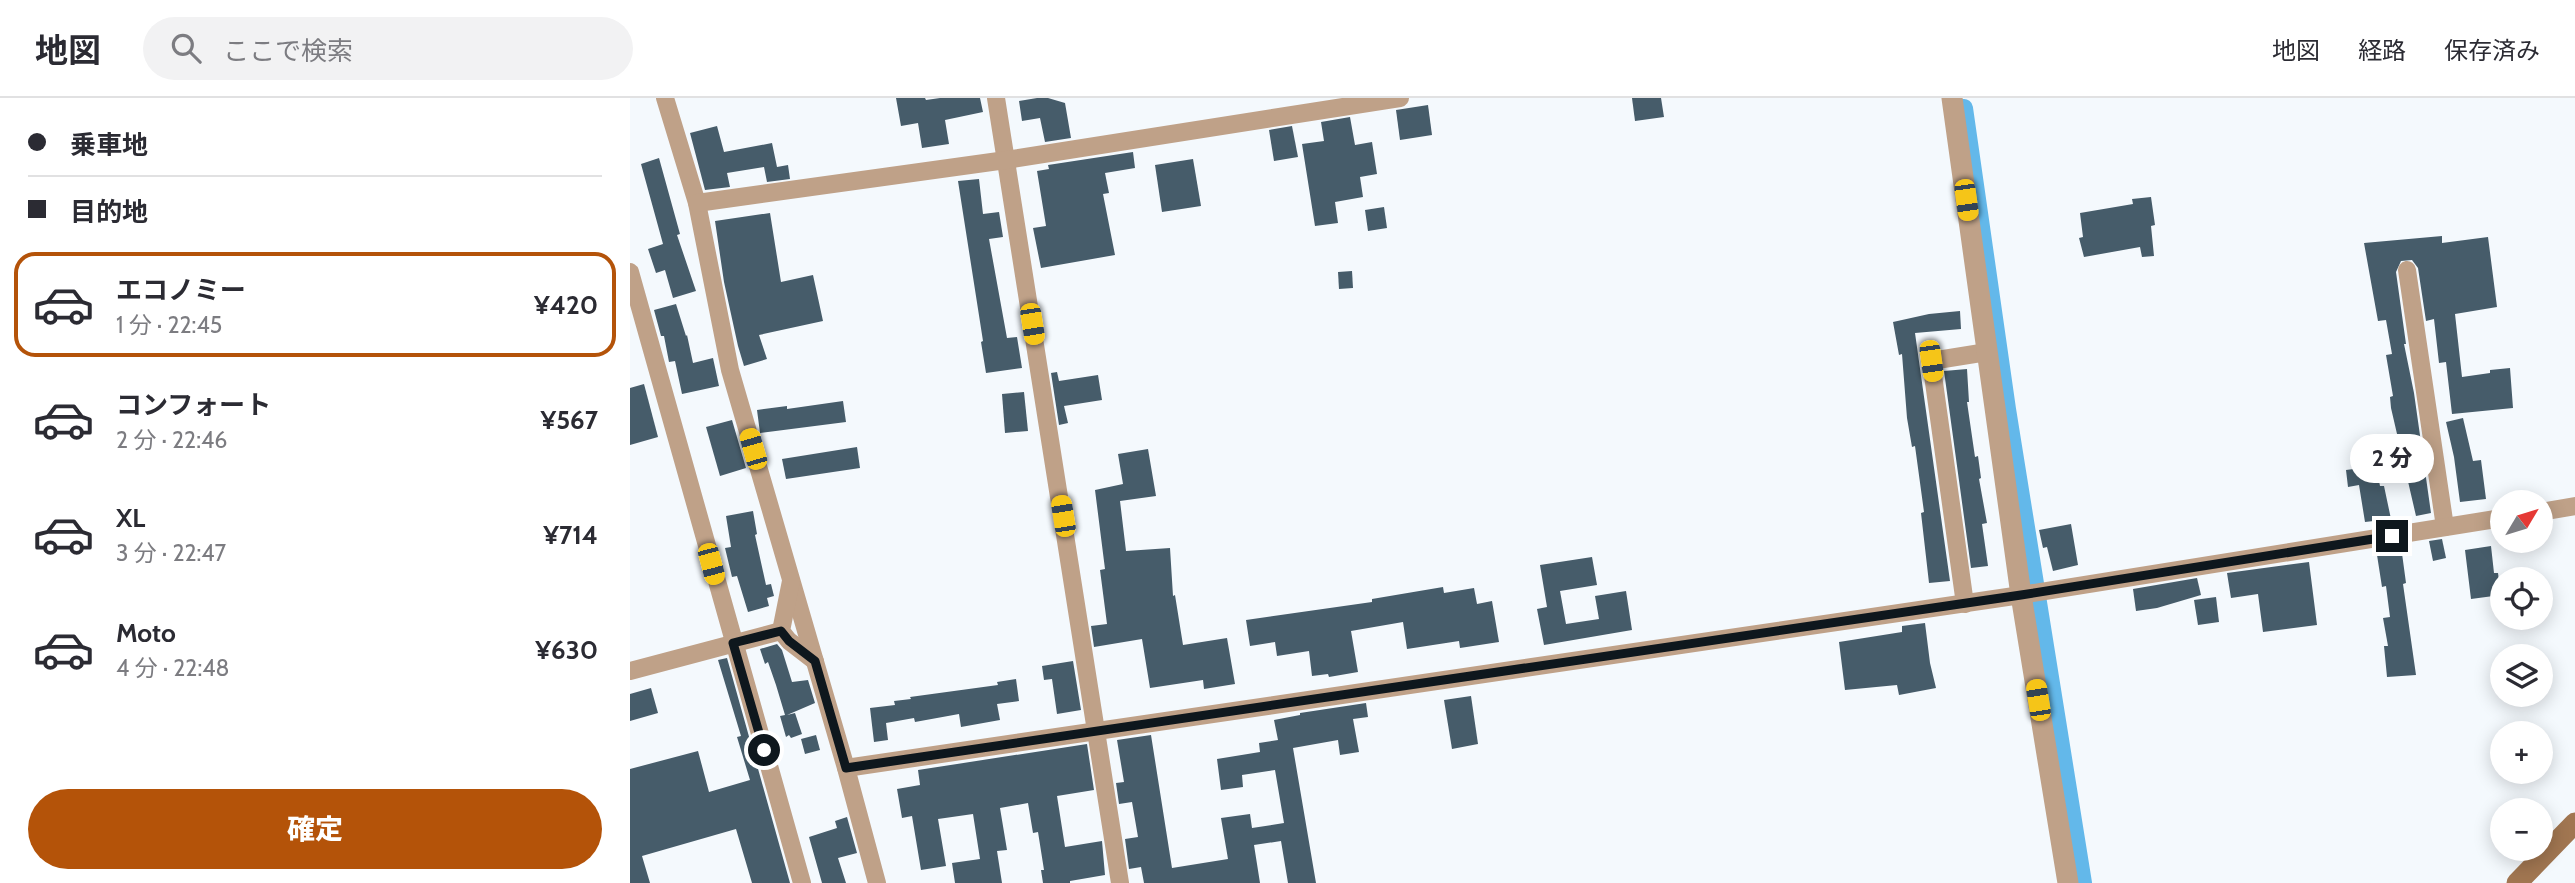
<!DOCTYPE html>
<html lang="ja">
<head>
<meta charset="utf-8">
<style>
	body { margin:0; font-family:Cabin,"Noto Sans JP",sans-serif; background:#f2f2f3; color:#2b2b33; height:100vh; display:flex; flex-direction:column; font-size:26px; white-space:nowrap }
	* { box-sizing:border-box; margin:0 }
	p { font-size:23px; color:#7c7c81 }
	.icon { flex:none; width:38px; height:38px; fill:none; stroke:currentColor; stroke-width:2; stroke-linecap:round; stroke-linejoin:round }
	.map { position:relative; flex:1; overflow:hidden }
	.drawer { display:flex; flex-direction:column; background:#fff; width:630px }
	.drawer>* { flex:none }
	.hud { display:grid; align-content:center; height:154px; padding:0 28px; background:#fff }
	.needle { width:46px; rotate:52deg }
	.buttons { position:absolute; left:1860px; top:392px; display:grid; gap:14px }
	.buttons a { display:grid; place-items:center; width:63px; height:63px; border-radius:50%; background:#fff; box-shadow:0 4px 18px #0003; font-size:35px }
	.end { position:absolute; width:32px; height:32px; margin:-16px; border:9px solid #0e171d; background:#fff; box-shadow:0 0 0 4px #fff }
	.from { border-radius:50% }
	.bubble { position:absolute; height:49px; border-radius:24px; background:#fff; box-shadow:0 4px 18px #0003; font-size:23px; font-weight:800; line-height:49px; text-align:center }
	.car { position:absolute; width:21px; height:42px; margin:-21px -10px; border-radius:9px; box-shadow:0 0 5px 2px #0007; background:linear-gradient(#f5c518 24%,#345 0 40%,#f5c518 0 76%,#345 0 86%,#f5c518 0) }
	.hud b { display:flex; align-items:center; gap:24px; height:66px; font-size:26px }
	.hud b+b { border-top:2px solid #e1e1e2 }
	.hud i { width:18px; height:18px; background:#2b2b33 }
	ul { padding:0; list-style:none }
	li { display:flex; align-items:center; gap:21px; height:105px; margin:0 14px 10px; padding:0 14px; border:4px solid transparent; border-radius:21px }
	li div { flex:1 }
	li b { display:block; font-size:26px }
	li em { font-style:normal; font-weight:800 }
	li.selected { border-color:#b45309 }
	li>.icon { width:63px; height:63px; stroke-width:1.5 }
	.action { display:flex; gap:14px; margin-top:auto; padding:14px 28px }
	.action a { flex:1; height:80px; border-radius:42px; background:#b45309; color:#fff; font-size:28px; font-weight:800; line-height:80px; text-align:center }
	header { display:flex; align-items:center; gap:42px; box-sizing:border-box; height:98px; padding:0 35px; background:#fff; border-bottom:2px solid #e1e1e2 }
	header strong { font-size:33px }
	nav { display:flex; gap:38px; margin-inline-start:auto; font-size:24px }
	.search { width:490px; height:63px; background:#f2f2f3; display:flex; align-items:center; gap:18px; box-sizing:border-box; padding:0 24px; border-radius:38px; color:#7c7c81; font-size:26px }
	main { display:flex; flex:1; min-height:0 }
	.map>svg:first-child { display:block }
</style>
</head>
<body>
<header>
<strong>地図</strong>
<div class="search"><svg class="icon" aria-label="search" viewBox="0 0 24 24"><circle cx="10" cy="10" r="6"/><path d="M15 15l6 6"/></svg>ここで検索</div>
<nav><a>地図</a><a>経路</a><a>保存済み</a></nav>
</header>
<main>
<section class="drawer">
<div class="hud">
<b><i class="from"></i>乗車地</b>
<b><i></i>目的地</b>
</div>
<ul>
<li class="selected"><svg class="icon" aria-label="car" viewBox="0 0 24 24"><path d="M5 17H2v-5l4-1 3-4h7l3 4 3 1v5h-3M9 17h6M6 11h13"/><circle cx="7" cy="17" r="2"/><circle cx="17" cy="17" r="2"/></svg><div><b>エコノミー</b><p>1 分 · 22:45</p></div><em>¥420</em></li>
<li><svg class="icon" aria-label="car" viewBox="0 0 24 24"><path d="M5 17H2v-5l4-1 3-4h7l3 4 3 1v5h-3M9 17h6M6 11h13"/><circle cx="7" cy="17" r="2"/><circle cx="17" cy="17" r="2"/></svg><div><b>コンフォート</b><p>2 分 · 22:46</p></div><em>¥567</em></li>
<li><svg class="icon" aria-label="car" viewBox="0 0 24 24"><path d="M5 17H2v-5l4-1 3-4h7l3 4 3 1v5h-3M9 17h6M6 11h13"/><circle cx="7" cy="17" r="2"/><circle cx="17" cy="17" r="2"/></svg><div><b>XL</b><p>3 分 · 22:47</p></div><em>¥714</em></li>
<li><svg class="icon" aria-label="car" viewBox="0 0 24 24"><path d="M5 17H2v-5l4-1 3-4h7l3 4 3 1v5h-3M9 17h6M6 11h13"/><circle cx="7" cy="17" r="2"/><circle cx="17" cy="17" r="2"/></svg><div><b>Moto</b><p>4 分 · 22:48</p></div><em>¥630</em></li>
</ul>
<div class="action"><a>確定</a></div>
</section>
<div class="map">
<svg width="1945" height="785" viewBox="0 0 1945 785">
	<rect width="100%" height="100%" fill="#f4f9fd"/>
	<g fill="none" stroke-linecap="round" stroke-linejoin="round">
		<path stroke="#63b8ea" stroke-width="18" d="M 1334,10 L 1377,311 L 1453,785"/>
	</g>
	<g fill="#465c6a">
		<path d="M 266,0 L 295,0 L 296,2 L 310,0 L 350,0 L 353,14 L 315,22 L 319,46 L 292,50 L 288,25 L 271,28 Z"/>
		<path d="M 407,0 L 418,0 L 435,5 L 441,40 L 415,44 L 410,20 L 392,23 L 389,3 Z"/>
		<path d="M 1002,0 L 1031,0 L 1034,19 L 1005,23 Z"/>
		<path d="M 798,7 L 802,37 L 770,42 L 766,12 Z"/>
		<path d="M 720,19 L 725,47 L 742,44 L 747,76 L 730,79 L 733,99 L 705,104 L 708,125 L 685,128 L 672,46 L 694,43 L 691,24 Z"/>
		<path d="M 87,28 L 94,54 L 142,45 L 147,69 L 158,67 L 160,81 L 137,84 L 134,69 L 97,75 L 100,89 L 75,92 L 60,35 Z"/>
		<path d="M 662,28 L 668,59 L 644,63 L 639,32 Z"/>
		<path d="M 503,54 L 505,70 L 475,75 L 479,95 L 473,96 L 485,157 L 411,170 L 403,130 L 416,128 L 407,73 L 419,71 L 418,67 Z"/>
		<path d="M 29,60 L 50,136 L 47,137 L 66,193 L 43,200 L 35,172 L 26,175 L 18,151 L 33,146 L 11,66 Z"/>
		<path d="M 563,61 L 571,108 L 532,114 L 525,67 Z"/>
		<path d="M 349,81 L 353,116 L 369,114 L 373,139 L 359,141 L 377,240 L 387,239 L 392,270 L 356,275 L 351,244 L 353,243 L 328,83 Z"/>
		<path d="M 1521,99 L 1525,127 L 1521,128 L 1524,158 L 1512,159 L 1510,149 L 1454,159 L 1449,140 L 1453,139 L 1450,115 L 1503,106 L 1502,101 Z"/>
		<path d="M 754,109 L 757,130 L 738,133 L 735,112 Z"/>
		<path d="M 140,115 L 151,184 L 183,177 L 193,223 L 129,237 L 137,261 L 114,268 L 108,248 L 94,184 L 85,123 Z"/>
		<path d="M 1812,138 L 1812,145 L 1858,139 L 1867,209 L 1825,216 L 1832,279 L 1860,275 L 1860,272 L 1880,270 L 1883,310 L 1822,316 L 1816,264 L 1809,265 L 1804,221 L 1796,223 L 1788,170 L 1782,162 L 1771,163 L 1766,174 L 1776,246 L 1774,246 L 1784,295 L 1801,415 L 1786,418 L 1761,310 L 1760,299 L 1763,298 L 1756,257 L 1762,256 L 1756,222 L 1748,223 L 1734,145 Z"/>
		<path d="M 722,173 L 723,190 L 709,191 L 708,174 Z"/>
		<path d="M 46,206 L 56,238 L 57,237 L 63,265 L 83,260 L 89,288 L 52,296 L 45,263 L 39,264 L 34,238 L 31,238 L 24,212 Z"/>
		<path d="M 1330,213 L 1331,231 L 1285,235 L 1320,483 L 1299,485 L 1291,415 L 1294,414 L 1285,348 L 1282,349 L 1277,320 L 1272,256 L 1269,257 L 1263,224 L 1299,216 Z"/>
		<path d="M 1337,271 L 1339,304 L 1337,304 L 1345,359 L 1348,358 L 1351,380 L 1349,381 L 1357,425 L 1352,426 L 1358,468 L 1341,470 L 1314,273 Z"/>
		<path d="M 427,274 L 429,283 L 468,277 L 472,302 L 434,308 L 438,325 L 429,327 L 421,275 Z"/>
		<path d="M 14,286 L 28,339 L 0,347 L 0,290 Z"/>
		<path d="M 394,294 L 398,333 L 375,335 L 372,296 Z"/>
		<path d="M 213,303 L 216,324 L 130,335 L 127,312 L 157,308 L 157,311 Z"/>
		<path d="M 1833,320 L 1843,363 L 1851,362 L 1856,401 L 1830,404 L 1824,359 L 1816,324 Z"/>
		<path d="M 102,322 L 116,370 L 90,378 L 76,329 Z"/>
		<path d="M 227,349 L 230,370 L 156,381 L 152,361 Z"/>
		<path d="M 518,351 L 526,398 L 490,403 L 496,453 L 540,450 L 543,498 L 545,497 L 553,547 L 597,540 L 605,586 L 574,591 L 573,582 L 520,590 L 512,541 L 464,549 L 461,528 L 477,526 L 470,472 L 475,471 L 465,392 L 493,386 L 488,356 Z"/>
		<path d="M 1746,368 L 1750,388 L 1754,388 L 1761,421 L 1735,424 L 1729,387 L 1718,389 L 1716,372 Z"/>
		<path d="M 123,413 L 127,436 L 125,437 L 136,487 L 141,486 L 144,498 L 137,500 L 139,508 L 118,514 L 107,478 L 102,479 L 95,450 L 101,449 L 96,418 Z"/>
		<path d="M 1441,426 L 1448,467 L 1423,473 L 1417,449 L 1413,450 L 1409,432 Z"/>
		<path d="M 1812,441 L 1816,460 L 1803,463 L 1799,443 Z"/>
		<path d="M 1771,448 L 1776,485 L 1773,486 L 1786,577 L 1757,579 L 1754,548 L 1758,548 L 1753,520 L 1760,519 L 1756,488 L 1752,489 L 1747,457 L 1749,451 Z"/>
		<path d="M 1861,448 L 1864,475 L 1868,475 L 1871,497 L 1841,501 L 1835,452 Z"/>
		<path d="M 962,459 L 967,487 L 930,493 L 936,526 L 969,521 L 965,498 L 996,493 L 1002,532 L 914,547 L 907,511 L 917,509 L 910,467 Z"/>
		<path d="M 1679,464 L 1687,527 L 1633,534 L 1628,496 L 1601,500 L 1597,475 Z"/>
		<path d="M 1567,480 L 1571,497 L 1527,510 L 1506,513 L 1503,491 Z"/>
		<path d="M 813,489 L 814,495 L 844,490 L 847,506 L 862,503 L 869,544 L 830,550 L 829,543 L 777,551 L 773,524 L 721,533 L 728,574 L 699,579 L 698,576 L 682,578 L 679,553 L 647,558 L 645,544 L 620,548 L 616,522 L 742,504 L 742,501 Z"/>
		<path d="M 1586,499 L 1589,524 L 1568,527 L 1564,502 Z"/>
		<path d="M 1295,525 L 1300,565 L 1306,590 L 1269,597 L 1267,587 L 1215,592 L 1209,544 L 1272,534 L 1272,528 Z"/>
		<path d="M 147,546 L 152,552 L 162,584 L 178,582 L 185,605 L 157,617 L 165,615 L 172,636 L 161,640 L 159,637 L 156,639 L 150,618 L 155,617 L 146,587 L 138,564 L 135,566 L 130,551 Z"/>
		<path d="M 97,560 L 160,785 L 122,785 L 106,731 L 12,758 L 20,785 L 0,785 L 0,671 L 68,653 L 79,694 L 120,682 L 107,639 L 111,638 L 88,562 Z"/>
		<path d="M 443,563 L 451,612 L 427,616 L 422,581 L 414,582 L 412,568 Z"/>
		<path d="M 386,581 L 389,603 L 367,606 L 370,622 L 331,629 L 329,616 L 285,624 L 284,620 L 256,625 L 258,642 L 244,644 L 240,610 L 265,607 L 264,603 L 281,601 L 280,599 L 368,587 L 367,584 Z"/>
		<path d="M 21,590 L 28,615 L 0,623 L 0,596 Z"/>
		<path d="M 841,598 L 848,646 L 822,651 L 814,602 Z"/>
		<path d="M 736,605 L 738,619 L 723,621 L 729,654 L 710,657 L 708,642 L 663,650 L 686,785 L 658,785 L 651,743 L 624,747 L 630,785 L 514,785 L 511,769 L 499,771 L 495,741 L 508,739 L 502,704 L 489,706 L 486,685 L 494,684 L 487,642 L 521,637 L 542,770 L 598,761 L 591,720 L 620,716 L 622,730 L 654,725 L 645,672 L 612,677 L 613,689 L 591,692 L 587,661 L 630,654 L 629,645 L 648,642 L 644,622 L 670,617 L 670,615 Z"/>
		<path d="M 186,637 L 190,652 L 175,656 L 171,641 Z"/>
		<path d="M 457,646 L 464,692 L 427,698 L 435,749 L 472,743 L 475,777 L 440,783 L 440,785 L 413,785 L 411,772 L 414,772 L 408,734 L 403,735 L 398,705 L 370,710 L 377,752 L 367,753 L 372,785 L 325,785 L 322,765 L 350,761 L 343,716 L 308,721 L 316,768 L 291,772 L 282,718 L 272,720 L 267,691 L 290,687 L 288,672 Z"/>
		<path d="M 217,719 L 227,755 L 208,760 L 216,785 L 192,785 L 179,739 L 207,730 L 205,723 Z"/>
	</g>
	<g fill="none" stroke-linecap="round" stroke-linejoin="round">
		<g stroke="#bfa188" stroke-width="18">
			<path d="M 35,0 L 67,105 L 100,272 L 216,670 L 247,785"/>
			<path d="M 366,0 L 490,785"/>
			<path d="M 67,105 L 376,62 L 770,0"/>
			<path d="M 1777,172 L 1815,429"/>
			<path d="M 0,174 L 172,785"/>
			<path d="M 1911,414 L 1945,408"/>
			<path d="M 161,483 L 151,533 L 159,543 L 185,563"/>
			<path d="M 1335,506 L 1301,263 L 1357,254"/>
			<path d="M 0,573 L 151,533"/>
			<path d="M 216,670 L 1391,497 L 1872,420"/>
		</g>
		<path stroke="#bfa188" stroke-width="21" d="M 1322,0 L 1391,497 L 1438,785"/>
		<path stroke="#a17651" stroke-width="21" d="M 1887,785 L 1945,725"/>
	</g>
	<g fill="none" stroke-linecap="round" stroke-linejoin="round">
		<path stroke="#0e171d" stroke-width="9" d="M 134,652 L 103,545 L 151,533 L 159,543 L 185,563 L 216,670 L 1391,497 L 1762,438"/>
	</g>
</svg>
<div class="buttons">
<a><svg class="needle" viewBox="-14 -14 28 28"><path d="M0-13l5 13h-10z" fill="#e53935"/><path d="M0 13l5-13h-10z" fill="#7c7c81"/></svg></a>
<a><svg class="icon" aria-label="locate" viewBox="0 0 24 24"><circle cx="12" cy="12" r="6"/><path d="M12 2v4M12 18v4M2 12h4M18 12h4"/></svg></a>
<a><svg class="icon" aria-label="layers" viewBox="0 0 24 24"><path d="M12 4l9 5-9 5-9-5zM3 14l9 5 9-5"/></svg></a>
<a>+</a>
<a>−</a>
</div>
<i class="end from" style="left:134px;top:652px"></i>
<i class="end" style="left:1762px;top:438px"></i>
<div class="bubble" style="left:1720px;top:336px;width:84px">2 分</div>
<i class="car" style="left:1336px;top:102px;rotate:172deg"></i>
<i class="car" style="left:402px;top:226px;rotate:171deg"></i>
<i class="car" style="left:1301px;top:263px;rotate:172deg"></i>
<i class="car" style="left:123px;top:351px;rotate:344deg"></i>
<i class="car" style="left:433px;top:418px;rotate:351deg"></i>
<i class="car" style="left:81px;top:466px;rotate:165deg"></i>
<i class="car" style="left:1408px;top:602px;rotate:351deg"></i>
</div>
</main>
</body>
</html>
